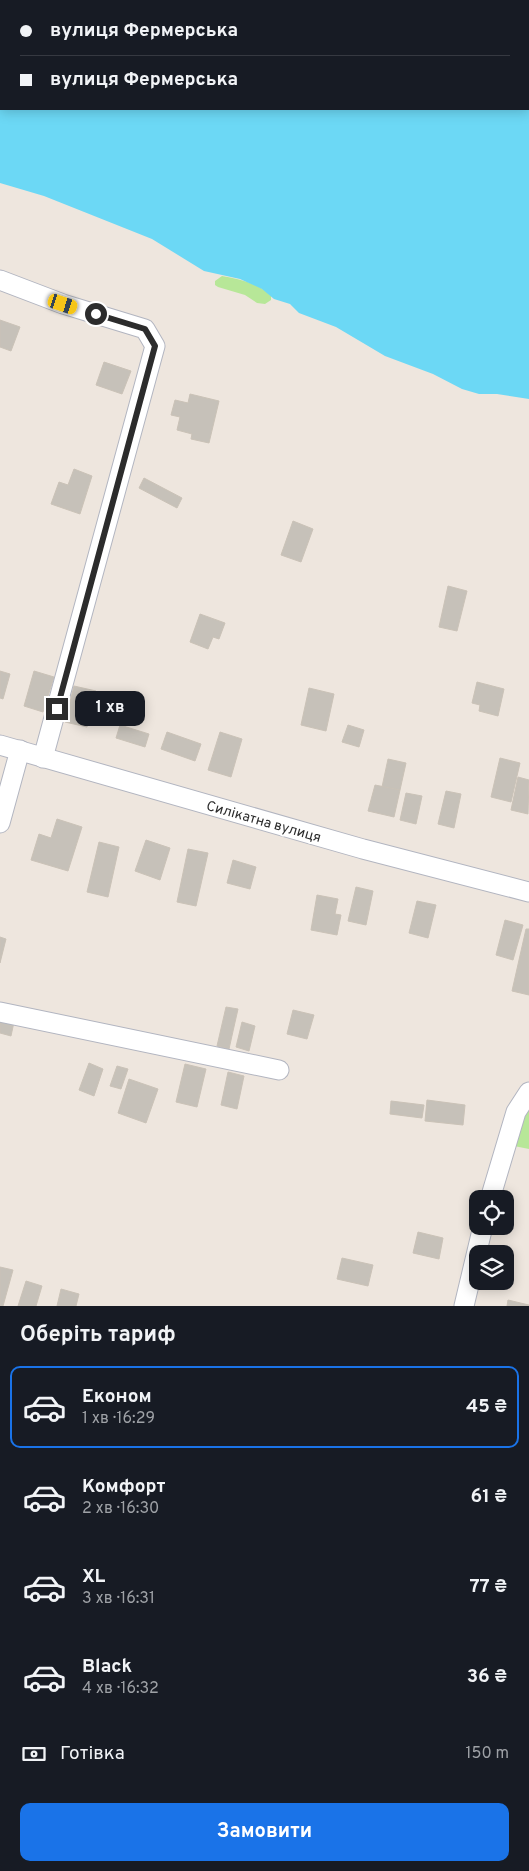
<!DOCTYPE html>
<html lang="uk">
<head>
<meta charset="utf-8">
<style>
	body { margin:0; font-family:Overpass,sans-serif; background:#242831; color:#f1f3f6; height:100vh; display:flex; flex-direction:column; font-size:19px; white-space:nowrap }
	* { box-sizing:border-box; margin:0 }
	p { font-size:16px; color:#9ea1a6 }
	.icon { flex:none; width:28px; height:28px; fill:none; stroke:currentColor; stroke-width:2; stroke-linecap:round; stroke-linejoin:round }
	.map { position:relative; height:1306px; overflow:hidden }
	.details { display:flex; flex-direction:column; background:#171b24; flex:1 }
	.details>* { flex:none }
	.banner { position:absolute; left:0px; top:0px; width:530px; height:110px; box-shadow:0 2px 12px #0003; display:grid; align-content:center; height:110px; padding:0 20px; background:#171b24 }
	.buttons { position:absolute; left:469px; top:1190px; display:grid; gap:10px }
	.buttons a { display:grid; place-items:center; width:45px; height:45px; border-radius:10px; background:#171b24; box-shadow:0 2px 12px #0003; font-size:25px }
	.end { position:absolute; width:22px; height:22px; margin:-11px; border:6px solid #2c2c2c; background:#fff; box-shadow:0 0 0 2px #fff }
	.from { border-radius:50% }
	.bubble { position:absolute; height:35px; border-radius:10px; background:#171b24; box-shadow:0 2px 12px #0003; font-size:16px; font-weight:700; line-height:35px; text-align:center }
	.car { position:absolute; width:15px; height:30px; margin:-15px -8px; border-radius:6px; box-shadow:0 0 4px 1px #0007; background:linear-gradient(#f5c518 24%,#345 0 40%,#f5c518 0 76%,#345 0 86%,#f5c518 0) }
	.banner b { display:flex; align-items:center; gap:18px; height:48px; font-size:19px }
	.banner b+b { border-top:1px solid #363941 }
	.banner i { width:12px; height:12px; background:#f1f3f6 }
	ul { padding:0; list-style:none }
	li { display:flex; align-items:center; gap:15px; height:82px; margin:0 10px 8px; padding:0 10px; border:2px solid transparent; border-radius:10px }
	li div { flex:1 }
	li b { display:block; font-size:19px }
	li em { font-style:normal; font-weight:700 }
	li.active { border-color:#1a73e8 }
	li>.icon { width:45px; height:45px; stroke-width:1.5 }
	h2 { padding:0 20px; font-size:22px; line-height:60px }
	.pay { display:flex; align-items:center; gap:12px; height:55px; padding:0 20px; font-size:19px }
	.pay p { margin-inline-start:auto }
	.cta { display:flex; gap:10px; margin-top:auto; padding:10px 20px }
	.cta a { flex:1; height:58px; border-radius:10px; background:#1a73e8; color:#fff; font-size:20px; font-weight:700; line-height:58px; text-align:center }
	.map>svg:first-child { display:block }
</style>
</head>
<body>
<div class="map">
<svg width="529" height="1306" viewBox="0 0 529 1306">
	<rect width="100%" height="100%" fill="#eee6de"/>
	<g fill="#b7e798">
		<path d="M 222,276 C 238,279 259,283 271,296 L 271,300 L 265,304 L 257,303 L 245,295 L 218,287 L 215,285 L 215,281 Z"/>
		<path d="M 529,1103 L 529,1149 L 514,1146 Z"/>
	</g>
	<path fill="#6cd8f5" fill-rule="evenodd" d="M 0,0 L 529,0 L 529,399 L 497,394 L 479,394 L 462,389 L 433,374 L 385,356 L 336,327 L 299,313 L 290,304 L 274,299 L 262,289 L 240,279 L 204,271 L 152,239 L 44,196 L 0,183 ZM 1,1 L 529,1 L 529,109 L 1,109 Z"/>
	<g fill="#c6c1b9" stroke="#cac2b7">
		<path d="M 0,320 L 20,327 L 11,351 L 0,347 Z"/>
		<path d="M 104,362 L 131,371 L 122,394 L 96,385 Z"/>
		<path d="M 190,394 L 219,401 L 209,443 L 191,439 L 192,434 L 177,430 L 180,417 L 171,415 L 175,400 L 188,403 Z"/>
		<path d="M 74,469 L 92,476 L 80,514 L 51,504 L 59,482 L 68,485 Z"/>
		<path d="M 144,478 L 182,498 L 177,508 L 139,488 Z"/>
		<path d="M 293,521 L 313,529 L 301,562 L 281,555 Z"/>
		<path d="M 448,586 L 467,591 L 457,631 L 439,627 Z"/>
		<path d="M 200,614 L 225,623 L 219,639 L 213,637 L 208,649 L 190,642 Z"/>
		<path d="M 0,671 L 10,674 L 3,699 L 0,698 Z"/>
		<path d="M 34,671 L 54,677 L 43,712 L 24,706 Z"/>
		<path d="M 477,682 L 504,689 L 498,716 L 479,711 L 480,705 L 472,703 Z"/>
		<path d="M 74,686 L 96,691 L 87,727 L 65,722 Z"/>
		<path d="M 309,688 L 334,694 L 326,731 L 301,725 Z"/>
		<path d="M 120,725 L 149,734 L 145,747 L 116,738 Z"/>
		<path d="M 348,725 L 364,730 L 359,747 L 342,742 Z"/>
		<path d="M 167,732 L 201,744 L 195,761 L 161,749 Z"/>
		<path d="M 220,732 L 242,739 L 231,777 L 208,770 Z"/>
		<path d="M 500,758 L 520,763 L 511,802 L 491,797 Z"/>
		<path d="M 388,759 L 406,763 L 400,790 L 382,787 Z"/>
		<path d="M 518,777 L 529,780 L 528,814 L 511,810 Z"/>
		<path d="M 375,785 L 400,790 L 394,817 L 368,811 Z"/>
		<path d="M 446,791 L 461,794 L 454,828 L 438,824 Z"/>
		<path d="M 406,793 L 422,796 L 416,824 L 400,820 Z"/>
		<path d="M 57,819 L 82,827 L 68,871 L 31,860 L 39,834 L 51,838 Z"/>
		<path d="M 146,840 L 170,848 L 160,880 L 135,871 Z"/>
		<path d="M 99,842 L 119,847 L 108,897 L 87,892 Z"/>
		<path d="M 188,849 L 208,853 L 196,906 L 177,902 Z"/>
		<path d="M 233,860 L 256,867 L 250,889 L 227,883 Z"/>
		<path d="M 356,887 L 373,891 L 366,925 L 348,921 Z"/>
		<path d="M 317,895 L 338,899 L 335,914 L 341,915 L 337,935 L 311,930 Z"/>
		<path d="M 417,901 L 436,905 L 428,938 L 409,933 Z"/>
		<path d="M 505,920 L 523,925 L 513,960 L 496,955 Z"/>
		<path d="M 526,929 L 529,929 L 529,995 L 512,991 Z"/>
		<path d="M 0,937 L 6,939 L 0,963 Z"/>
		<path d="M 226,1007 L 238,1009 L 229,1049 L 217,1046 Z"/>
		<path d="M 293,1010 L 314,1015 L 307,1039 L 287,1034 Z"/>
		<path d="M 0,1019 L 14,1022 L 11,1036 L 0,1033 Z"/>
		<path d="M 242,1022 L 255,1026 L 249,1051 L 236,1047 Z"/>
		<path d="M 89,1063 L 103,1069 L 94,1096 L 79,1090 Z"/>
		<path d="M 185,1064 L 206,1069 L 197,1107 L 176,1102 Z"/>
		<path d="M 117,1066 L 128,1069 L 121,1089 L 110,1086 Z"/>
		<path d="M 228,1072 L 244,1076 L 237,1109 L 221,1105 Z"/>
		<path d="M 129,1079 L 158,1089 L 146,1123 L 118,1113 Z"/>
		<path d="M 427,1100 L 465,1105 L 463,1125 L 425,1121 Z"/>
		<path d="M 391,1101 L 424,1105 L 422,1118 L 390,1114 Z"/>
		<path d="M 418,1232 L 443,1238 L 439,1259 L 413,1253 Z"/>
		<path d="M 342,1258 L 373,1265 L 368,1286 L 337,1279 Z"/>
		<path d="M 0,1267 L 13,1270 L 3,1306 L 0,1306 Z"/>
		<path d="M 26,1281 L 42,1286 L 36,1306 L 18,1306 Z"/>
		<path d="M 61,1289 L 79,1294 L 76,1306 L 57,1306 Z"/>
		<path d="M 508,1300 L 529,1305 L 529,1306 L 507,1306 Z"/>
	</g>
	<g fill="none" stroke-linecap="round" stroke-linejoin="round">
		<g stroke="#b2b5c0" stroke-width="21">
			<g id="minor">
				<path d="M 0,280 L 63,304 L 145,329 L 155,346 L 43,758"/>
				<path d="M 0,745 L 363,849 L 529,892"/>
				<path d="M 0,823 L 20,750"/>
				<path d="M 0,1012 L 279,1070"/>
				<path d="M 490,1199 L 516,1112 L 529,1092"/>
				<path d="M 464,1306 L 483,1226"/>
			</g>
		</g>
		<use href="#minor" stroke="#fff" stroke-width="19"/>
	</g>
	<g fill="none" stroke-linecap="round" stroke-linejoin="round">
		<path stroke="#2c2c2c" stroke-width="6" d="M 57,709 L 155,346 L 145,329 L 96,314"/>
	</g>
	<g text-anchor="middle" stroke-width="4" stroke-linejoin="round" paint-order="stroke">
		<g font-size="14" fill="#2c2c2c" stroke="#fff">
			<text transform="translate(264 821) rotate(16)" y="5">Силікатна вулиця</text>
		</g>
	</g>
</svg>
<div class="buttons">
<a><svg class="icon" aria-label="locate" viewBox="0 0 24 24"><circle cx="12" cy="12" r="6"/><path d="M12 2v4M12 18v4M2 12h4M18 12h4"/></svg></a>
<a><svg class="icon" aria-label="layers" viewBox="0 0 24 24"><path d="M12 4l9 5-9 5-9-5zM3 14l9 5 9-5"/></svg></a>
</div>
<i class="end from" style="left:96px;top:314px"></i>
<i class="end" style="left:57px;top:709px"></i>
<div class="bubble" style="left:75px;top:691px;width:70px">1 хв</div>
<i class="car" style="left:63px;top:304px;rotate:108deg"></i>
<div class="banner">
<b><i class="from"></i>вулиця Фермерська</b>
<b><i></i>вулиця Фермерська</b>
</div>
</div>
<section class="details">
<h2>Оберіть тариф</h2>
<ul>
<li class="active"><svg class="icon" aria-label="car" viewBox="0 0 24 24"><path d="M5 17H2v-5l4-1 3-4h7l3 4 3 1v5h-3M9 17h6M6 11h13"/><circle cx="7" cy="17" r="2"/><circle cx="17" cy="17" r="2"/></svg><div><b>Економ</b><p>1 хв · 16:29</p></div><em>45 ₴</em></li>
<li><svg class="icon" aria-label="car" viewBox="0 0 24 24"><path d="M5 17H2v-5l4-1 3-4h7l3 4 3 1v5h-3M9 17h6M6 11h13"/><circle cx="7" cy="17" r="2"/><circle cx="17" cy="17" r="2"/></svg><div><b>Комфорт</b><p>2 хв · 16:30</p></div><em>61 ₴</em></li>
<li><svg class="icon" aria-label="car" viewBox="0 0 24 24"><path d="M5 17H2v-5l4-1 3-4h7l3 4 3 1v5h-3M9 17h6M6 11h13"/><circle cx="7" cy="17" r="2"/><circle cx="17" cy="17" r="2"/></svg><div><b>XL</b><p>3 хв · 16:31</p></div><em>77 ₴</em></li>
<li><svg class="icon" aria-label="car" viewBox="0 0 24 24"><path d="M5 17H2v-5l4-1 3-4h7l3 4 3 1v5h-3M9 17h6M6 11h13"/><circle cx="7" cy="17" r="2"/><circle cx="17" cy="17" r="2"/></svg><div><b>Black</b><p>4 хв · 16:32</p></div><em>36 ₴</em></li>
</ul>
<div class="pay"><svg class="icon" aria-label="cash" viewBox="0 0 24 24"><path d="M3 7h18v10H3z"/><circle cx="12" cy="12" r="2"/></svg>Готівка<p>150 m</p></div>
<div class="cta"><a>Замовити</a></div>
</section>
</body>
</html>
